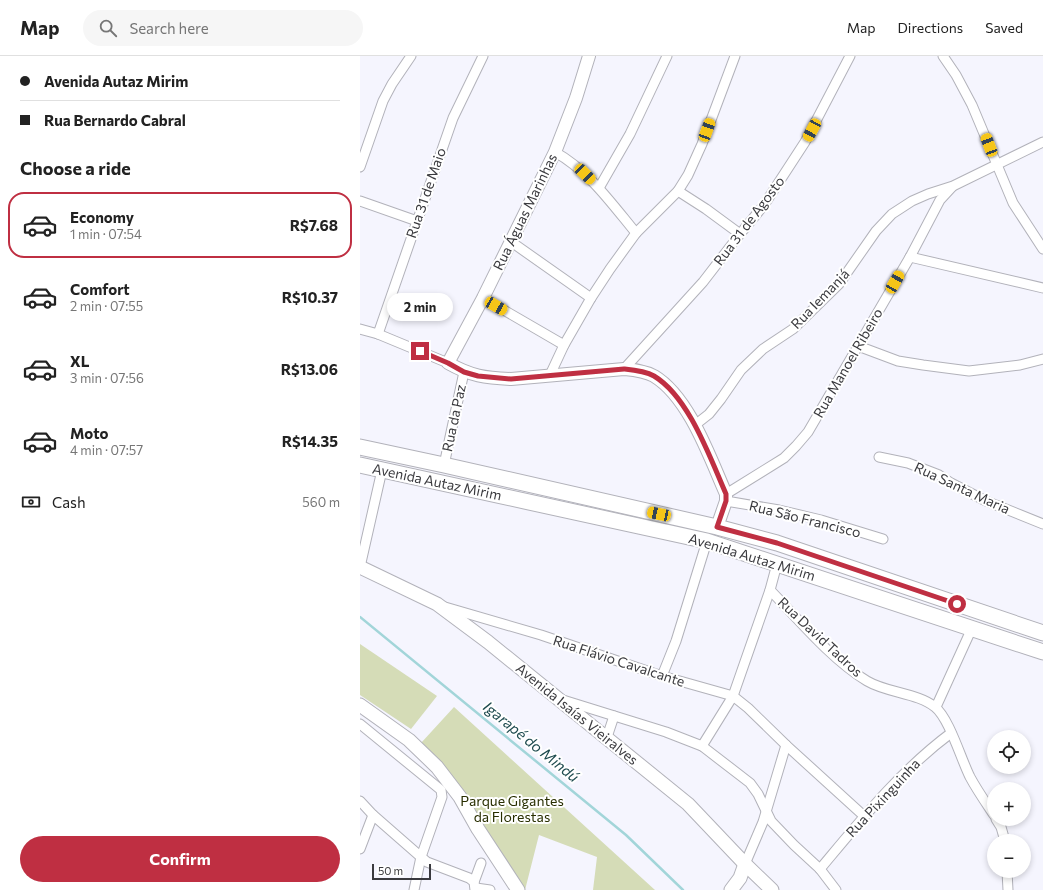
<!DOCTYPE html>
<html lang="en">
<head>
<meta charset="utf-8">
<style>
	body { margin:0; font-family:Commissioner,sans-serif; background:#f6f6f6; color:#222; height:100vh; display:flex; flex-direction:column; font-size:15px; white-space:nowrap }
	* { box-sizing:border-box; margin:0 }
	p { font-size:13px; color:#767676 }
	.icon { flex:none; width:22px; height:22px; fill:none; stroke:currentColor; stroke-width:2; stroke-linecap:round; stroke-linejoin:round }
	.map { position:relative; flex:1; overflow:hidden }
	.side { display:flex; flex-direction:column; background:#fff; width:360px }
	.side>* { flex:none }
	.banner { display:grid; align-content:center; height:88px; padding:0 20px; background:#fff }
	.tools { position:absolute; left:627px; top:674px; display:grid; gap:8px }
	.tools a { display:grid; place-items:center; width:44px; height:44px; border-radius:50%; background:#fff; box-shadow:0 2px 6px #0003; font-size:20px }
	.scale { position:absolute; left:12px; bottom:10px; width:59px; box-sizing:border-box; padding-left:4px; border:2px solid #3a3a3e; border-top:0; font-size:11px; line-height:14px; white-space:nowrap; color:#3a3a3e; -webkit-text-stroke:3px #fff; paint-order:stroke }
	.end { position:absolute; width:18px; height:18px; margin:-9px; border:5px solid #bf2f42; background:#fff; box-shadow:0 0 0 2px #fff }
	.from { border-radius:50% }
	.bubble { position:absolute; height:28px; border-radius:14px; background:#fff; box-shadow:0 2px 6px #0003; font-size:13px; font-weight:700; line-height:28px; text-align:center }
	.car { position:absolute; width:12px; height:24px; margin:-12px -6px; border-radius:5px; box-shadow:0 0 3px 1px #0007; background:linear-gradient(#f5c518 24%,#345 0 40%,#f5c518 0 76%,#345 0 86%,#f5c518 0) }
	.banner b { display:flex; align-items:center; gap:14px; height:38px; font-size:15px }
	.banner b+b { border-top:1px solid #e0e0e0 }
	.banner i { width:10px; height:10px; background:#222 }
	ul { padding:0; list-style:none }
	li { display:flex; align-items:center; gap:12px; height:66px; margin:0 8px 6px; padding:0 12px; border:2px solid transparent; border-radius:16px }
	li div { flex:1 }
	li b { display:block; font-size:15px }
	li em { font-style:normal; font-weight:700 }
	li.selected { border-color:#bf2f42 }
	li>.icon { width:36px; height:36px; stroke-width:1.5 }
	h2 { padding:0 20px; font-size:18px; line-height:48px }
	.pay { display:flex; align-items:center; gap:10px; height:44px; padding:0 20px; font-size:15px }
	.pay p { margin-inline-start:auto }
	.primary-button { display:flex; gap:8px; margin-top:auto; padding:8px 20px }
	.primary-button a { flex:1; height:46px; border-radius:24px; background:#bf2f42; color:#fff; font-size:16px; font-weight:700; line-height:46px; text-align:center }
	header { display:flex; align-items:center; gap:24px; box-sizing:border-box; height:56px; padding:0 20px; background:#fff; border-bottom:1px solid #e0e0e0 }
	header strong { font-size:19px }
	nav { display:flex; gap:22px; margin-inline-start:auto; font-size:14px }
	.search { width:280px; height:36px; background:#f6f6f6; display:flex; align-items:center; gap:10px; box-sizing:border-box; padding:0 14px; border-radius:22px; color:#767676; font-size:15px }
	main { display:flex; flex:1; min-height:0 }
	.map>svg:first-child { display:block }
</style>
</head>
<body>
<header>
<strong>Map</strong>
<div class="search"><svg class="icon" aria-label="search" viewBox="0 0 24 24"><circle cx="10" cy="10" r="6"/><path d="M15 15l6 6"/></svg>Search here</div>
<nav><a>Map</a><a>Directions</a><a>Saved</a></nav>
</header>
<main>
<section class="side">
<div class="banner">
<b><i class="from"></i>Avenida Autaz Mirim</b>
<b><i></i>Rua Bernardo Cabral</b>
</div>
<h2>Choose a ride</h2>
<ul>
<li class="selected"><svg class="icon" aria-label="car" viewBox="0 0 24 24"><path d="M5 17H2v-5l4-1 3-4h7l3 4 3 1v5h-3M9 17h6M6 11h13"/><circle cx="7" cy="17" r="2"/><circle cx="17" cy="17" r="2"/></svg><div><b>Economy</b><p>1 min · 07:54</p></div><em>R$7.68</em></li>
<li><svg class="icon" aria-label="car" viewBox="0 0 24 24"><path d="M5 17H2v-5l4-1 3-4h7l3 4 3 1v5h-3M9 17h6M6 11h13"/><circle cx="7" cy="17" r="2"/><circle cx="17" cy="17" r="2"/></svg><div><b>Comfort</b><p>2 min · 07:55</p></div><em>R$10.37</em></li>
<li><svg class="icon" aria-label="car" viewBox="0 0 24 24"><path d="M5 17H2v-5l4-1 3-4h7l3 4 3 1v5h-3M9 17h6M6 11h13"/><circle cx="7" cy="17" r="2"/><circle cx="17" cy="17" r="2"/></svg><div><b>XL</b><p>3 min · 07:56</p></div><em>R$13.06</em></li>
<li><svg class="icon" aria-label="car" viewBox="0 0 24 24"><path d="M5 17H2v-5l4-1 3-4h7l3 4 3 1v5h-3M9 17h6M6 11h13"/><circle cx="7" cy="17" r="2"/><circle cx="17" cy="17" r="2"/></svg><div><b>Moto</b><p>4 min · 07:57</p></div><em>R$14.35</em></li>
</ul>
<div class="pay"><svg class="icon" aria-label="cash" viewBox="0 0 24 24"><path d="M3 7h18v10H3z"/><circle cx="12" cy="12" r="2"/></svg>Cash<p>560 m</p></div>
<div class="primary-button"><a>Confirm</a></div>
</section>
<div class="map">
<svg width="683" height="834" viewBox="0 0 683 834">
	<rect width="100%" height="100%" fill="#f5f5fe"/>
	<g fill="#d5dcb7">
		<path d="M 0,588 L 77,640 L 51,673 L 0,639 Z"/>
		<path d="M 94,651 L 295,834 L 233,834 L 237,801 L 179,779 L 165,834 L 61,687 Z"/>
	</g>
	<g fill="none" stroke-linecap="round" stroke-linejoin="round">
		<path stroke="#a2d5d9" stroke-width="2.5" d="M 0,561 L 266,779 L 323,834"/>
		<g stroke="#b2b2ba" stroke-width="11">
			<g id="minor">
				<path d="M 583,0 L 596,19 L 612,49 L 653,147 L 683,193"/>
				<path d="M 195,96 C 229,115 252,148 276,177"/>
				<path d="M 0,111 L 23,45 L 32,28 L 51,0"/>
				<path d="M 239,132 L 270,78 L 307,0"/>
				<path d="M 318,135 L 346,153 L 380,178"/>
				<path d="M 0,145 L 57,165"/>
				<path d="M 150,185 L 231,242"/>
				<path d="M 550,201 L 683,232"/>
				<path d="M 123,242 L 204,289"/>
				<path d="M 0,273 L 18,278 L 88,307"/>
				<path d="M 18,278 L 93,62 L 123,0"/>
				<path d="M 498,290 L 538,305 L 563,309 L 609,315 L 660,309 L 683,303"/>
				<path d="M 264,313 L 343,226 L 380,178 L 404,149 L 445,86 L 490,0"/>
				<path d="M 190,319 L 204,289 L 231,242 L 250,213 L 276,177 L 318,135 L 328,119 L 342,88 L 375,0"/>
				<path d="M 335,369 L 349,358 L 361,343 L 381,314 L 403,293 L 433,273 L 479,228 L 516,175 L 532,158 L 552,145 L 568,138 L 593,130 L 683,86"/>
				<path d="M 519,401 L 548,407 L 579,419 L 591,427 L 626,445 L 683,468"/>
				<path d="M 84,409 L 104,316"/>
				<path d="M 366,438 L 424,402 L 436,390 L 448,376 L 550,201 L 580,144 L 592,131"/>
				<path d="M 366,445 L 419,454 L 461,464 L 523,483"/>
				<path d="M 0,511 L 22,414"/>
				<path d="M 410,534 C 438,563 472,604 507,625 C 527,637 558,637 575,651 C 589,662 601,703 610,721 C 617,734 626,747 634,759"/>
				<path d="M 85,551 L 181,579 L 302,620 L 373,640 L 388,652 L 426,689 L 504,760"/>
				<path d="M 302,620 L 316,585 L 347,485"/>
				<path d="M 203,644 L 306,676 L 342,690 L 390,727 L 398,738 L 411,765 L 434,789 L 460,813 L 476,834"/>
				<path d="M 576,651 L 612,572"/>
				<path d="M 0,668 L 81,734 L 82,741 L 61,801 L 54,834"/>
				<path d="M 247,681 L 254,660"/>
				<path d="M 342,690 L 373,640 L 410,534 L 417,508"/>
				<path d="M 0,745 L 13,759 L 61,801 L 67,806 L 109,822 L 114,826 L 115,834"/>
				<path d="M 636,763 L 641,771 L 645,785"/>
				<path d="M 0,793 L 13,759"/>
				<path d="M 385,808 L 403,766 L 426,689"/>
				<path d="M 460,813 C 501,764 540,715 591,677"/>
				<path d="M 647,815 L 648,834"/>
				<path d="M 114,826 L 121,807"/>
				<path d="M 116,832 L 130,834"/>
			</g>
		</g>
		<g stroke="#b2b2ba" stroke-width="14">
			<path id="tertiary" d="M 229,0 L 216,42 L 195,96 L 123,242 L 88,307 C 111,320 125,322 151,323 L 264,313 C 274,314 285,315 294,320 C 329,341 350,402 366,438 L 366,445 L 357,471"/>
		</g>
		<g stroke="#b2b2ba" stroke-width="15">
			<g id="secondary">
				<path d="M 0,511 L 77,548 L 128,586 L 328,748 L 385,808 L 412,834"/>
				<path d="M 0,649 L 49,684 L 77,711 L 100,741 L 118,773 L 158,834"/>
				<path d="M 371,834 L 380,822 L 385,808"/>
			</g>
		</g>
		<g stroke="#b2b2ba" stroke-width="17">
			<g id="primary">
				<path d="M 0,391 L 84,409 L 357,471 L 417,487 L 683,577"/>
				<path d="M 0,409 L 347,485 L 683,596"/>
			</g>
		</g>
		<use href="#minor" stroke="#fff" stroke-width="9"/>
		<use href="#tertiary" stroke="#fff" stroke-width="12"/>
		<use href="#secondary" stroke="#fff" stroke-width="13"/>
		<use href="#primary" stroke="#fff" stroke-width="15"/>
	</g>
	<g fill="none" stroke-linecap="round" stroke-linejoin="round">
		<path stroke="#bf2f42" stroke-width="5" d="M 60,295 L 88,307 L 104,316 L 118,320 L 151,323 L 264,313 C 274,314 285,315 294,320 C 329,341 350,402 366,438 L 366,445 L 357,471 L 417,487 L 597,548"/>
	</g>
	<g text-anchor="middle" stroke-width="4" stroke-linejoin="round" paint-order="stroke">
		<g font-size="14" fill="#3a3a3e" stroke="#fff">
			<text transform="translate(66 137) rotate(-71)" y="5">Rua 31 de Maio</text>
			<text transform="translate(165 156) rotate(-64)" y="5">Rua Águas Marinhas</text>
			<text transform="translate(389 165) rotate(-53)" y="5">Rua 31 de Agosto</text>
			<text transform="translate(460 243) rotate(-46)" y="5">Rua Iemanjá</text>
			<text transform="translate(488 307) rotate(-60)" y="5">Rua Manoel Ribeiro</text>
			<text transform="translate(94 362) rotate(-78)" y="5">Rua da Paz</text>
			<text transform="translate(77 426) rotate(12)" y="5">Avenida Autaz Mirim</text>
			<text transform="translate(602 432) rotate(25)" y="5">Rua Santa Maria</text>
			<text transform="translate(445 463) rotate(14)" y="5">Rua São Francisco</text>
			<text transform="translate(392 501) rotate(17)" y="5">Avenida Autaz Mirim</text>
			<text transform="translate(460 581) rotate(43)" y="5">Rua David Tadros</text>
			<text transform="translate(259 605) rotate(18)" y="5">Rua Flávio Cavalcante</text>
			<text transform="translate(217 658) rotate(39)" y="5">Avenida Isaías Vieiralves</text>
			<text transform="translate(523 742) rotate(-47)" y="5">Rua Pixinguinha</text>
		</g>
		<g font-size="14" fill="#282e00" stroke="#fff">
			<text x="152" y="750">Parque Gigantes<tspan x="152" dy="16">da Florestas</tspan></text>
		</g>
		<g font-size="15" font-style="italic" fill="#1d4a4e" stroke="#fff">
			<text transform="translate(171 686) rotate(39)" y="5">Igarapé do Mindú</text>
		</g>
	</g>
</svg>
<div class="tools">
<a><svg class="icon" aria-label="locate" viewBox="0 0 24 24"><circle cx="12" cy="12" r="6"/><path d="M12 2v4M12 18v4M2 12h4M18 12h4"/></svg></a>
<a>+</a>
<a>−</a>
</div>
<div class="scale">50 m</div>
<i class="end from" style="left:597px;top:548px"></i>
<i class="end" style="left:60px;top:295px"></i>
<div class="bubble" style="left:27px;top:237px;width:66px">2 min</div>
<i class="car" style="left:347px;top:74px;rotate:20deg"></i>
<i class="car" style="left:452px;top:74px;rotate:208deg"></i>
<i class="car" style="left:629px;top:89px;rotate:339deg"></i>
<i class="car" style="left:225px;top:118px;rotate:134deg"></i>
<i class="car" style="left:535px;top:226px;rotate:30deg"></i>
<i class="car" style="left:136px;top:250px;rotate:120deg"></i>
<i class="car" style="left:299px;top:458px;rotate:282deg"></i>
</div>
</main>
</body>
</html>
